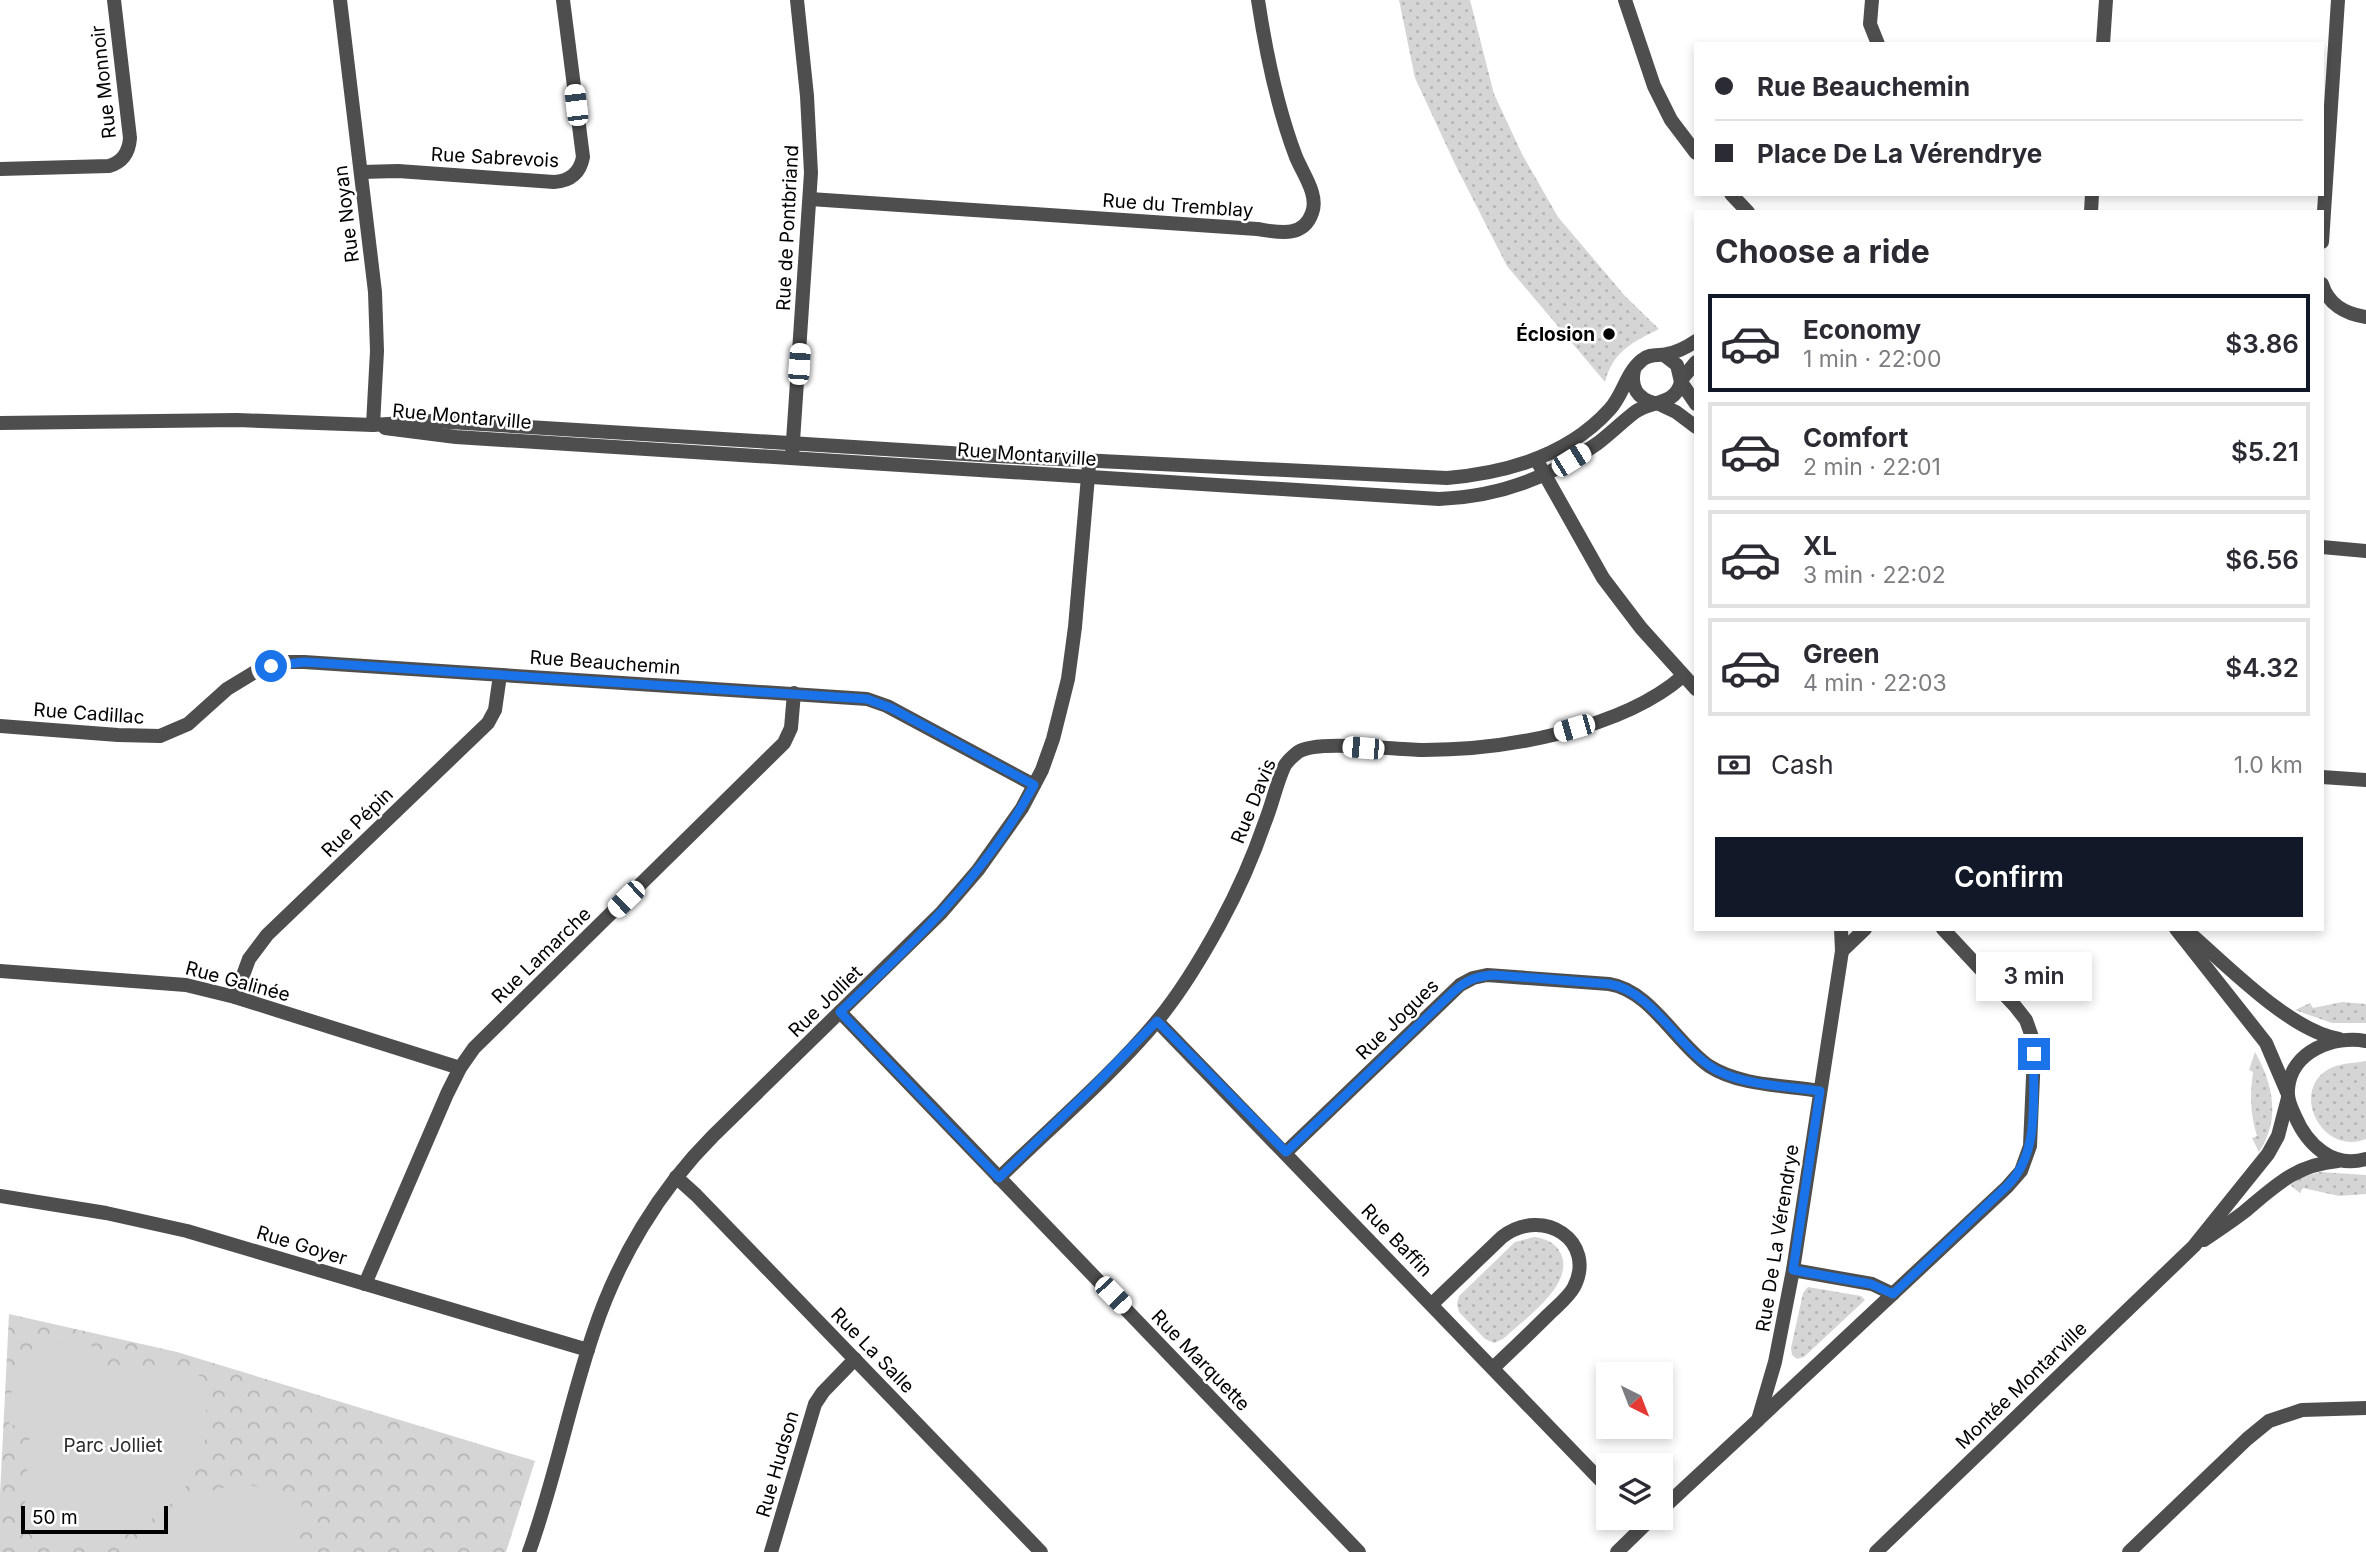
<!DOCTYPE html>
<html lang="en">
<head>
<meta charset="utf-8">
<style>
	body { margin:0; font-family:Inter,sans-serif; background:#f7f7f7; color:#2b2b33; height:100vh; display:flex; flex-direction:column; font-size:26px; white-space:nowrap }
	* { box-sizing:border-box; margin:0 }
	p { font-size:23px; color:#7c7c81 }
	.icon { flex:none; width:38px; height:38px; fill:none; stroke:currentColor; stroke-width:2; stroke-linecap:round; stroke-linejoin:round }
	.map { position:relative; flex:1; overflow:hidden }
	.sheet { position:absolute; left:1694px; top:210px; width:630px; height:721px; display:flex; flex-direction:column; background:#fff; border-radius:0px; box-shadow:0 4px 10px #0003 }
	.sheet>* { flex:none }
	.hud { position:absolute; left:1694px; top:42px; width:630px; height:154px; border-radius:0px; box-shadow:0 4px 10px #0003; display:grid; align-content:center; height:154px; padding:0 21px; background:#fff }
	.needle { width:46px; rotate:138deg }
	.controls { position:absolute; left:1596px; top:1362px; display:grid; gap:14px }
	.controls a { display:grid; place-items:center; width:77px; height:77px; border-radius:0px; background:#fff; box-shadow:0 4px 10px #0003; font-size:35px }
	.scale { position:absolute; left:21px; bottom:18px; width:147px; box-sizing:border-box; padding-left:7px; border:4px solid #000; border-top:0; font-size:19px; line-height:24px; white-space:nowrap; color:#000; -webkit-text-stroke:5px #fff; paint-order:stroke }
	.end { position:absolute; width:32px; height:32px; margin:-16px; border:9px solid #1a73e8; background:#fff; box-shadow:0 0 0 4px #fff }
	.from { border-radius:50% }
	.bubble { position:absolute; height:49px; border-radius:0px; background:#fff; box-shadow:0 4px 10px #0003; font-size:23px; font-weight:600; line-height:49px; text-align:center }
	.car { position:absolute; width:21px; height:42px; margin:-21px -10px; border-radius:9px; box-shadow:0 0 5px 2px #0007; background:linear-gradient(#fff 24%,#345 0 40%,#fff 0 76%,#345 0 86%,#fff 0) }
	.hud b { display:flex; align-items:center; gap:24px; height:66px; font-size:26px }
	.hud b+b { border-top:2px solid #e1e1e2 }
	.hud i { width:18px; height:18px; background:#2b2b33 }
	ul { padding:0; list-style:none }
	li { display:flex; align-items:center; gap:21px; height:98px; margin:0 14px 10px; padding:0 7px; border:4px solid #e1e1e2; border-radius:0px }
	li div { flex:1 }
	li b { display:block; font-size:26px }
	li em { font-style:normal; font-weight:600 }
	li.on { border-color:#111827 }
	li>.icon { width:63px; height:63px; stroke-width:1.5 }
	h2 { padding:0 21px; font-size:32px; line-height:84px }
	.pay { display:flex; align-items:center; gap:18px; height:77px; padding:0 21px; font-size:26px }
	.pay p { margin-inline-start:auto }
	.button { display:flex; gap:14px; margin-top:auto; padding:14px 21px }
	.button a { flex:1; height:80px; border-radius:0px; background:#111827; color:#fff; font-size:28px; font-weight:600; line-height:80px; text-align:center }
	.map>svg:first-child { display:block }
</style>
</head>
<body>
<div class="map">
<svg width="2366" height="1552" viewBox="0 0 2366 1552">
	<defs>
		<pattern id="grass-dots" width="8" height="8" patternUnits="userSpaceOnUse" patternTransform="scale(1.75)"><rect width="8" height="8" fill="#d5d5d5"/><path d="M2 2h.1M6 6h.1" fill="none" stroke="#b5b5b5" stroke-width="1.8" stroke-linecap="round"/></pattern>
		<pattern id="park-crowns" width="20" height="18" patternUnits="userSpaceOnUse" patternTransform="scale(1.75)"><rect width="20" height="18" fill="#d5d5d5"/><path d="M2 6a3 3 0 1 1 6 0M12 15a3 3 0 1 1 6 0" fill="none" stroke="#b5b5b5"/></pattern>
	</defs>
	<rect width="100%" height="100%" fill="#fff"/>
	<g fill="url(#grass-dots)">
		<path d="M 1399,0 L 1470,0 L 1494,94 L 1522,154 L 1558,217 L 1625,296 L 1659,329 C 1633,342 1613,351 1605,382 L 1507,266 L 1455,164 L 1415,78 Z"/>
		<path d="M 2342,1002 L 2366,1004 L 2366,1023 L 2332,1023 L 2295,1010 L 2310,1003 L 2313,1008 Z"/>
		<path d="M 2255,1052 C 2273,1084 2281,1119 2259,1152 L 2252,1138 L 2257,1136 C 2250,1113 2250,1094 2253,1072 L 2249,1070 Z"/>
		<path d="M 2366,1061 L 2366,1139 C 2321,1157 2287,1087 2333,1067 C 2343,1063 2356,1063 2366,1061 Z"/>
		<path d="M 2320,1172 L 2366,1175 L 2366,1194 L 2339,1196 L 2303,1188 L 2300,1193 L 2290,1185 L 2302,1177 Z"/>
		<path d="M 1534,1237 C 1545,1238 1556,1243 1561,1254 C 1575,1285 1523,1320 1503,1339 L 1494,1343 L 1485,1339 L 1459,1312 L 1457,1304 L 1459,1296 L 1515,1242 Z"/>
		<path d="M 1808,1287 L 1861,1296 L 1865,1300 L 1804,1357 L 1797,1359 L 1792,1355 L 1791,1348 L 1803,1293 Z"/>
	</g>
	<path fill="url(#park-crowns)" d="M 9,1314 L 177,1352 L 535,1461 L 506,1552 L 0,1552 L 0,1495 Z"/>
	<g fill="#d5d5d5">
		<path d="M 41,1341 L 99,1347 L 98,1367 L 202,1376 C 206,1398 208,1418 205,1441 C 194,1506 123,1551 59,1542 C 47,1541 35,1535 23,1532 L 30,1427 L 9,1425 L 13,1368 Z"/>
		<path d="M 236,1485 L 270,1487 L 302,1497 L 299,1552 L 133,1552 L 162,1516 L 198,1494 Z"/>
	</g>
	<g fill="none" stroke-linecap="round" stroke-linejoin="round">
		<g stroke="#4e4e4e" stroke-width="14">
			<path d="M 340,0 L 375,292 L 377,351 L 373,425"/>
			<path d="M 1625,0 L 1654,86 L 1671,120 L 1696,153"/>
			<path d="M 1872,0 L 1870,24 L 1878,44"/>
			<path d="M 2103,44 L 2106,0"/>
			<path d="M 0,169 L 109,166 C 123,162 129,152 130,138 L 114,0"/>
			<path d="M 361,172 L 398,171 L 554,182 C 570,181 580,173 583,157 L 563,0"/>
			<path d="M 1731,194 L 1748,212"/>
			<path d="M 810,199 L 1257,229 C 1277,232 1303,239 1312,213 C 1319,195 1303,174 1296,157 C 1277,107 1266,53 1258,0"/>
			<path d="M 2091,212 L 2092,194"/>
			<path d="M 2322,242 L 2338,0"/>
			<path d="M 2322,284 C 2328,304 2345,314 2366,317"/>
			<path d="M 792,456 L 811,173 L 807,96 L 797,0"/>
			<path d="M 1536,459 L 1603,578 L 1641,628 L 1696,689"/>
			<path d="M 2322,547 L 2366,551"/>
			<path d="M 0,726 L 118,735 L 160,736 L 188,724 L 227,689 L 255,672 L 288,662 L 304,662 L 867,699 L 887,706 L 1034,785"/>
			<path d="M 2322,777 L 2366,780"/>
			<path d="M 1842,951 L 1865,929"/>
			<path d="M 0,971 L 186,985 L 235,997 L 460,1068"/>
			<path d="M 235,997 L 249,959 L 267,935 L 488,723 L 495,710 L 500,675"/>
			<path d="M 840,1012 L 1359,1552"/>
			<path d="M 1157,1021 L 1608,1488"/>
			<path d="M 1286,1152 L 1460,985 L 1473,978 L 1487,975 L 1609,984 C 1650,990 1676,1043 1709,1066 C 1740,1086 1784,1085 1820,1091"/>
			<path d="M 676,1177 L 696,1195 L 1041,1552"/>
			<path d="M 999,1178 C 1052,1126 1109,1078 1157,1021 C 1181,992 1202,957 1220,924 C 1238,891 1253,857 1265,822 C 1272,805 1276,785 1284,767 C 1287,761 1293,756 1298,752 C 1317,739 1396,750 1424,750 C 1504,750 1621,730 1683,676"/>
			<path d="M 0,1196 L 106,1213 L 187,1231 L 588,1350"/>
			<path d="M 1793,1270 L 1872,1284 L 1893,1294"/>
			<path d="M 365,1284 L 447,1094 L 460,1068 L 474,1048 L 784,743 L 791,728 L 794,693"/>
			<path d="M 1432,1304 L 1502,1237 C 1544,1205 1597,1242 1574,1287 C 1568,1298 1557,1306 1548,1315 C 1530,1333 1512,1350 1493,1368"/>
			<path d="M 1758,1420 L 2007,1187 L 2021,1171 L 2030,1146 L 2034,1054 L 2032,1037 L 2026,1020 L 2015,1006 L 1943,929"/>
			<path d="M 1661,1510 L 1758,1420 L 1775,1362 L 1793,1270 L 1842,951 L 1841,929"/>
			<path d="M 529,1552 C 555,1480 569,1404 594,1331 C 618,1259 659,1190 713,1136 L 941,913 L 978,870 L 1022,808 L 1042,770 L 1053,739 L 1068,679 L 1075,627 L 1089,465"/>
			<path d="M 771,1552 L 815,1404 L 823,1392 L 855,1359"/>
			<path d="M 1617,1552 L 1653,1517"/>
			<path d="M 2129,1552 L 2247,1439 L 2269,1421 L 2302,1410 L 2366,1408"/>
		</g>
		<g stroke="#4e4e4e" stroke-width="14">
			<path d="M 1664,355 L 1677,365 L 1681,382 L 1696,404"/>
			<path d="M 1634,370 C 1630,387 1638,399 1654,403"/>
			<path d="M 1681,380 L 1696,362"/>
			<path d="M 1657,403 L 1676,412 L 1696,427"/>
			<path d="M 0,423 L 237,420 L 373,425 L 433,421 L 998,456 L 1447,478 C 1506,473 1569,455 1610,409 C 1623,395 1626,373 1642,360 C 1650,353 1658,356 1667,354 C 1678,352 1687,347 1696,341"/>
			<path d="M 385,428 L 456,437 L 1439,499 C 1499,497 1550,478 1598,443 C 1611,433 1622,422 1635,412 C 1652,400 1675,406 1681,382"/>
			<path d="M 2176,929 L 2266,1043 L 2287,1092"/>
			<path d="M 2185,929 C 2225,963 2288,1030 2339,1039"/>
			<path d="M 2366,1041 C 2334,1035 2291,1051 2288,1089 C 2287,1099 2291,1107 2295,1116 C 2307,1144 2332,1169 2366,1159"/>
			<path d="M 2204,1240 C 2217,1231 2231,1222 2244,1212 C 2275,1186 2295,1165 2338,1161"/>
			<path d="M 1876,1552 L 2194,1246 L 2268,1154 L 2278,1136 L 2288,1098"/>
		</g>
	</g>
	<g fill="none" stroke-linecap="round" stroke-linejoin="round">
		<path stroke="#1a73e8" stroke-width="9" d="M 271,666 L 304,662 L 867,699 L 891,708 L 1034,785 C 986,874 914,943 840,1012 L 999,1178 L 1093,1087 L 1157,1021 L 1286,1152 L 1453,992 C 1466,980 1477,976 1494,975 L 1609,984 C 1654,991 1679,1051 1718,1071 C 1748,1086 1788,1086 1820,1091 L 1793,1270 L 1871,1284 L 1893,1294 L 2007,1186 C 2041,1153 2032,1098 2034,1054"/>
	</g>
	<circle fill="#000" stroke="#fff" stroke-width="2.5" cx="1609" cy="334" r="7"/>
	<g text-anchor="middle" stroke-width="5" stroke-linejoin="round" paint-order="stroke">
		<g font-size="19" fill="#000" stroke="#fff">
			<text transform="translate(103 82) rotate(-96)" y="7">Rue Monnoir</text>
			<text transform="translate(495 157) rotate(3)" y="7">Rue Sabrevois</text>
			<text transform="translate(1178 205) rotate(4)" y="7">Rue du Tremblay</text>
			<text transform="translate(346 214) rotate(-97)" y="7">Rue Noyan</text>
			<text transform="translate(787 228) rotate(-87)" y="7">Rue de Pontbriand</text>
			<text transform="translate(462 416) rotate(5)" y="7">Rue Montarville</text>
			<text transform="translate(1027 454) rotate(4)" y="7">Rue Montarville</text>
			<text transform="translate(605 662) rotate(4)" y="7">Rue Beauchemin</text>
			<text transform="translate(89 713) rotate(4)" y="7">Rue Cadillac</text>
			<text transform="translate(1253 801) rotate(-68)" y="7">Rue Davis</text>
			<text transform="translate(357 822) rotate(-44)" y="7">Rue Pépin</text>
			<text transform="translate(541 955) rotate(-44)" y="7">Rue Lamarche</text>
			<text transform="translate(238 981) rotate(15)" y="7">Rue Galinée</text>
			<text transform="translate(825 1001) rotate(-44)" y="7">Rue Jolliet</text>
			<text transform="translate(1397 1019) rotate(-44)" y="7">Rue Jogues</text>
			<text transform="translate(1777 1238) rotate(-81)" y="7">Rue De La Vérendrye</text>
			<text transform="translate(1397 1240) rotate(46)" y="7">Rue Baffin</text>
			<text transform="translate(302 1245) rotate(17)" y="7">Rue Goyer</text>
			<text transform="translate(873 1350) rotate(46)" y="7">Rue La Salle</text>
			<text transform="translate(1201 1360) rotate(46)" y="7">Rue Marquette</text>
			<text transform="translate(2021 1385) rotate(-44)" y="7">Montée Montarville</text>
			<text transform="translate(777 1464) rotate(-74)" y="7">Rue Hudson</text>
		</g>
		<g font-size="19" font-weight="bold" fill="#000" stroke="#fff" text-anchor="end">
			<text x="1595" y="341">Éclosion</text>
		</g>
		<g font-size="19" fill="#2c2c2c" stroke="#fff">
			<text x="113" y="1452">Parc Jolliet</text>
		</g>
	</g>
</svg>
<div class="controls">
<a><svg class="needle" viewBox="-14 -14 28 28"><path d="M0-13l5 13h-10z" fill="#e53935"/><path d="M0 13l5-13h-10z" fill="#7c7c81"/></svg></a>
<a><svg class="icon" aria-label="layers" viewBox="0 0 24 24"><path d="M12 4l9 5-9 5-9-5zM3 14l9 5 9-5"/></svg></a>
</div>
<div class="scale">50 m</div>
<i class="end from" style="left:271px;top:666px"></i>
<i class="end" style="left:2034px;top:1054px"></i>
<div class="bubble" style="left:1976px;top:952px;width:116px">3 min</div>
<i class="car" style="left:576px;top:105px;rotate:353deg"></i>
<i class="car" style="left:799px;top:364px;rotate:4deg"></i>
<i class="car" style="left:1571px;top:460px;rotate:58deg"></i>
<i class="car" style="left:1574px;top:728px;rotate:254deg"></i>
<i class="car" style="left:1363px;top:748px;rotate:275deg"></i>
<i class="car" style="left:626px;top:899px;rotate:226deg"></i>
<i class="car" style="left:1113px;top:1295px;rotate:136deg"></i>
<div class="hud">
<b><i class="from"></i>Rue Beauchemin</b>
<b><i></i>Place De La Vérendrye</b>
</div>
<section class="sheet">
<h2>Choose a ride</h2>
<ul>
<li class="on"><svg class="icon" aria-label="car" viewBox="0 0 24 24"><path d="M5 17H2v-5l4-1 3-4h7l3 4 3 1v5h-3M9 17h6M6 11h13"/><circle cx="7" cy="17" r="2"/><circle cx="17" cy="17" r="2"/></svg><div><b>Economy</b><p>1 min · 22:00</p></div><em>$3.86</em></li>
<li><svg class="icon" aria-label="car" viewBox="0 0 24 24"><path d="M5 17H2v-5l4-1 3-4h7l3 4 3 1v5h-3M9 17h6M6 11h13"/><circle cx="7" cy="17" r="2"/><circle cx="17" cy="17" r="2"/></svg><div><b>Comfort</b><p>2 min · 22:01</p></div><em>$5.21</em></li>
<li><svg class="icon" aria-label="car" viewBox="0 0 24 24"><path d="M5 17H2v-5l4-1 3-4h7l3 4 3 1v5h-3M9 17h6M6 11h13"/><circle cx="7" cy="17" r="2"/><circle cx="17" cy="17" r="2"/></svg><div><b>XL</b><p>3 min · 22:02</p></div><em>$6.56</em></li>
<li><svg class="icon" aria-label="car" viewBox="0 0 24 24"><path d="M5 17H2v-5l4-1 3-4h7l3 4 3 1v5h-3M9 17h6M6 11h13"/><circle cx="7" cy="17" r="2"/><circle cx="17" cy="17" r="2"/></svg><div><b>Green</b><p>4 min · 22:03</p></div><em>$4.32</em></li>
</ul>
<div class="pay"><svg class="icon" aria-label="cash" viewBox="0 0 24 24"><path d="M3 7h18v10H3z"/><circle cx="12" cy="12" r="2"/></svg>Cash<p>1.0 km</p></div>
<div class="button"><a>Confirm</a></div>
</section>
</div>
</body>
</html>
